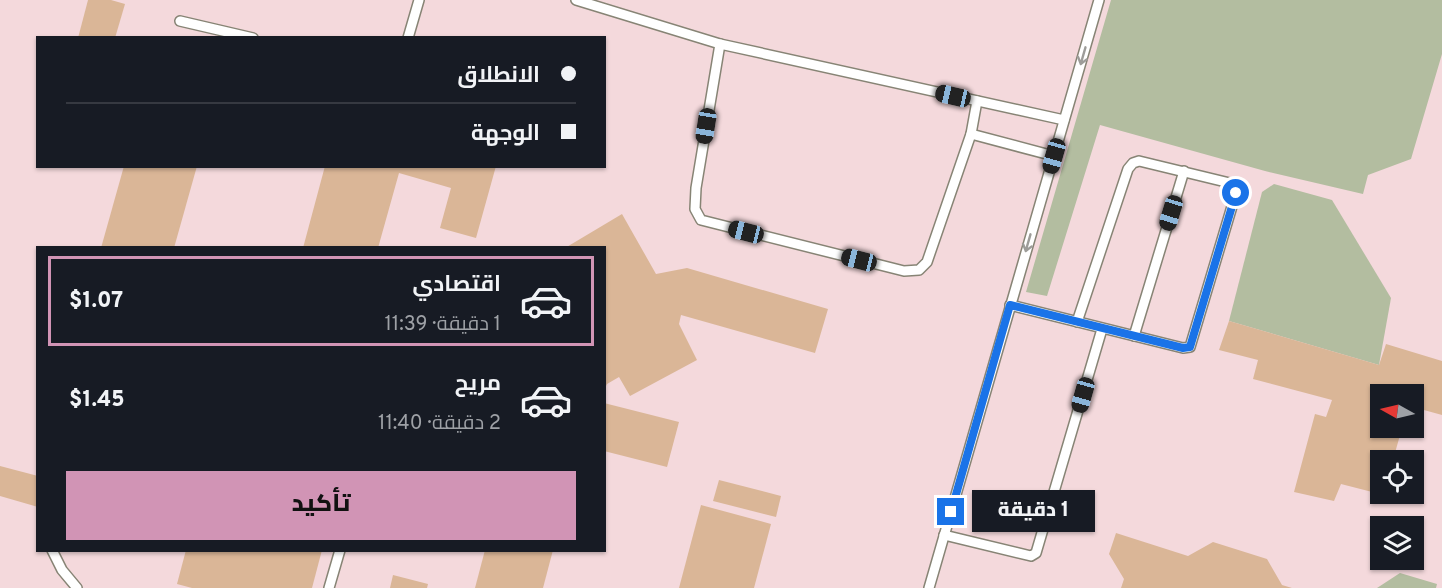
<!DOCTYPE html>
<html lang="ar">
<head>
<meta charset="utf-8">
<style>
	body { margin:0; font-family:Overpass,Cairo,sans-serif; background:#20242c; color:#f1f3f6; direction:rtl; height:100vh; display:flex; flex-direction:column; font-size:22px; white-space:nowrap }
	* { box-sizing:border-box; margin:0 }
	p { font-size:20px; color:#9ea1a6 }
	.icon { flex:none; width:33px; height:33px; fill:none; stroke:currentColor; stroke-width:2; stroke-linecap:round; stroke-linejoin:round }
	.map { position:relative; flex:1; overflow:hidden; direction:ltr }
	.side { position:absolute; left:36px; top:246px; width:570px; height:306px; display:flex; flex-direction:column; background:#171b24; border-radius:0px; box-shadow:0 2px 4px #0004; direction:rtl }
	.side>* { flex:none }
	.guide { position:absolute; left:36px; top:36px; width:570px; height:132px; border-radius:0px; box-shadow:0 2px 4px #0004; direction:rtl; display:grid; align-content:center; height:132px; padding:0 30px; background:#171b24 }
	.needle { width:39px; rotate:278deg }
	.fabs { position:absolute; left:1370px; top:384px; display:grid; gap:12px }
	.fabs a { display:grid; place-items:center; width:54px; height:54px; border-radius:0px; background:#171b24; box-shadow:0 2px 4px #0004; font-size:30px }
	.end { position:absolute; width:27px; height:27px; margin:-14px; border:8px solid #1a73e8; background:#fff; box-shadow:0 0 0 3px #fff }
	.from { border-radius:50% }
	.bubble { position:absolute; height:42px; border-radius:0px; background:#171b24; box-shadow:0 2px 4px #0004; font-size:20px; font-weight:800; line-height:42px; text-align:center; direction:rtl }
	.car { position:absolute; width:18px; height:36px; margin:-18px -9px; border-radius:8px; box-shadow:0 0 4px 2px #0007; background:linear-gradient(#222 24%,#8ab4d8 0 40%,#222 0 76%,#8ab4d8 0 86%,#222 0) }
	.guide b { display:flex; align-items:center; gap:21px; height:57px; font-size:22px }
	.guide b+b { border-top:2px solid #363941 }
	.guide i { width:15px; height:15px; background:#f1f3f6 }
	ul { padding:10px 0 0; list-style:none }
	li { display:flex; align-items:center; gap:18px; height:90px; margin:0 12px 9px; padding:0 18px; border:3px solid transparent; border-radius:0px }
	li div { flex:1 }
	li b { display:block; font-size:22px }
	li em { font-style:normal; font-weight:800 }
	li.active { border-color:#d194b5 }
	li>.icon { width:54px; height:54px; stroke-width:1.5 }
	.primary-button { display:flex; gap:12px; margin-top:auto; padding:12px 30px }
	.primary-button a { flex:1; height:69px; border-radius:0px; background:#d194b5; color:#111; font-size:24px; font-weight:800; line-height:69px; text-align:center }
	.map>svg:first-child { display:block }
</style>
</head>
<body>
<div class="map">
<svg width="1442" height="588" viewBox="0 0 1442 588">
	<rect width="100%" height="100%" fill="#eeebda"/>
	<path fill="#f4d9dc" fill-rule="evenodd" d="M 0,0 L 1442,0 L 1442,588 L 0,588 ZM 38,38 L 604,38 L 604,166 L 38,166 ZM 38,248 L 604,248 L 604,550 L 38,550 ZM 1380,394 L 1413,394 L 1413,428 L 1380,428 ZM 1380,460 L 1413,460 L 1413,494 L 1380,494 ZM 1380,526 L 1413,526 L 1413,560 L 1380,560 Z"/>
	<g fill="#b3bda0">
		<path d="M 1111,0 L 1442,0 L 1442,54 L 1411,159 L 1368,175 L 1363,194 L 1265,171 L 1100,125 L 1047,296 L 1026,292 Z"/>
		<path d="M 1274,184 L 1332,200 L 1391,298 L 1379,365 L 1229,321 L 1262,192 Z"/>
		<path d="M 1400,573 L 1437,584 L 1436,588 L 1377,588 Z"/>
	</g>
	<g fill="#dab697">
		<path d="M 88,0 L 111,0 L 125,4 L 115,38 L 78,38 Z"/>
		<path d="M 124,166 L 197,166 L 174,248 L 101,248 Z"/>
		<path d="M 325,166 L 496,166 L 476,238 L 440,228 L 451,188 L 399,173 L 378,248 L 303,248 Z"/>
		<path d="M 622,214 L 656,274 L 687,268 L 828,309 L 815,353 L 681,315 L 679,324 L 697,360 L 630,396 L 619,377 L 607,384 L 604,390 L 604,248 L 565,248 Z"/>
		<path d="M 1229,321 L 1379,365 L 1386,344 L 1442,361 L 1442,415 L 1413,407 L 1413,394 L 1380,394 L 1380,428 L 1402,428 L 1393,460 L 1380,460 L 1380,494 L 1341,484 L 1334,501 L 1294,492 L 1315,414 L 1326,417 L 1332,400 L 1253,379 L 1258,360 L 1219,350 Z"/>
		<path d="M 604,403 L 679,422 L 667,467 L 604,451 Z"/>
		<path d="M 0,466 L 38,476 L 38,507 L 0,496 Z"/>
		<path d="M 719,480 L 781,496 L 776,517 L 713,501 Z"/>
		<path d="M 701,505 L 771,524 L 754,588 L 679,588 Z"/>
		<path d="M 1116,533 L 1188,556 L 1213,542 L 1267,559 L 1282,585 L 1292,588 L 1121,588 L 1124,579 L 1109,554 Z"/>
		<path d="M 186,550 L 322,550 L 312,588 L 192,588 L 177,584 Z"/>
		<path d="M 485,550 L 553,550 L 543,588 L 475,588 Z"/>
		<path d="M 393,575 L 428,584 L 427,588 L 390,588 Z"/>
	</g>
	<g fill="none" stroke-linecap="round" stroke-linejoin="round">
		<g stroke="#878475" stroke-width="12">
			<g id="service">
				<path d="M 576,0 L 720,44 L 1064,120"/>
				<path d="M 180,21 L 253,38"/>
				<path d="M 408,38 L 419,0"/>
				<path d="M 720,44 L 696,188 L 695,209 L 701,220 L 904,271 L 919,270 L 927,262 L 971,134 L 977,101"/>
				<path d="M 971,134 L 1054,156"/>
				<path d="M 1010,305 L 1183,348 L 1190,347 L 1236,193 L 1234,184 L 1139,161 L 1133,163 L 1128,169 L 1077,322"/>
				<path d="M 1134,336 L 1184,171"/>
				<path d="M 944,535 L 1031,556 L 1036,553 L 1102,329"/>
				<path d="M 52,550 L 62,570 L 77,588"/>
				<path d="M 329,588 L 340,550"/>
				<path d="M 929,588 L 1099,0"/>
			</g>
		</g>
		<use href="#service" stroke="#fff" stroke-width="9"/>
	</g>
	<defs><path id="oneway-shaft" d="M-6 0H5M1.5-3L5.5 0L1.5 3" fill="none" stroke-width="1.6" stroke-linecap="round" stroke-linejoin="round" transform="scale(1.5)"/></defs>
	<g stroke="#9d9c99">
		<use href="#oneway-shaft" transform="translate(1083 56) rotate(106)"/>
		<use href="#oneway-shaft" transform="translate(1028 243) rotate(106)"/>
	</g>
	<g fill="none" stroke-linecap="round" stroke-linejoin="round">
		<path stroke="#1a73e8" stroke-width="8" d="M 951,512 L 1010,305 L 1183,348 L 1190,347 L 1236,193"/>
	</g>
</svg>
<div class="fabs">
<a><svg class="needle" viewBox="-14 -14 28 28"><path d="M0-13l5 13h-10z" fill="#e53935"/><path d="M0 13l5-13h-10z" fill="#9ea1a6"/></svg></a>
<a><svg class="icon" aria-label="locate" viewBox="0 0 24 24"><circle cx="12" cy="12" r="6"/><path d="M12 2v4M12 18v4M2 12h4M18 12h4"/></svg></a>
<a><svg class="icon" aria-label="layers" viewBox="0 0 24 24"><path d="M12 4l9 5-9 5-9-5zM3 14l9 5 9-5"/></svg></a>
</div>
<i class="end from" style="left:1236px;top:193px"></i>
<i class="end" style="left:951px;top:512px"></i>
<div class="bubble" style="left:972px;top:490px;width:123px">1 دقيقة</div>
<i class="car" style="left:953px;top:96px;rotate:283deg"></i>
<i class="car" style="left:706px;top:126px;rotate:189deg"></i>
<i class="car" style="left:1054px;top:156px;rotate:196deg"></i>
<i class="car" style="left:1171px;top:213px;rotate:197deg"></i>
<i class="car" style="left:746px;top:232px;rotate:284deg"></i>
<i class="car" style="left:859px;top:260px;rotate:284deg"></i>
<i class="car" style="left:1083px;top:395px;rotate:196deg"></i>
<div class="guide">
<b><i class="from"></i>الانطلاق</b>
<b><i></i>الوجهة</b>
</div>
<section class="side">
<ul>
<li class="active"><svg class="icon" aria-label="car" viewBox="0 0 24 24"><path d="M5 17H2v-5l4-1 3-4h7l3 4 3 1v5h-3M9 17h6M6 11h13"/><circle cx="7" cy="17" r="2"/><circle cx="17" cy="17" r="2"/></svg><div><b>اقتصادي</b><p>1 دقيقة · 11:39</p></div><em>$1.07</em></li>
<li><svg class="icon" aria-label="car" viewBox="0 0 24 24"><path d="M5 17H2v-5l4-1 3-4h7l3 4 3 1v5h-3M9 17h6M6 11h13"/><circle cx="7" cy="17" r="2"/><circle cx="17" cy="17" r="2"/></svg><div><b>مريح</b><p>2 دقيقة · 11:40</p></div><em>$1.45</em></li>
</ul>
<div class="primary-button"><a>تأكيد</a></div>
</section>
</div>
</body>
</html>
